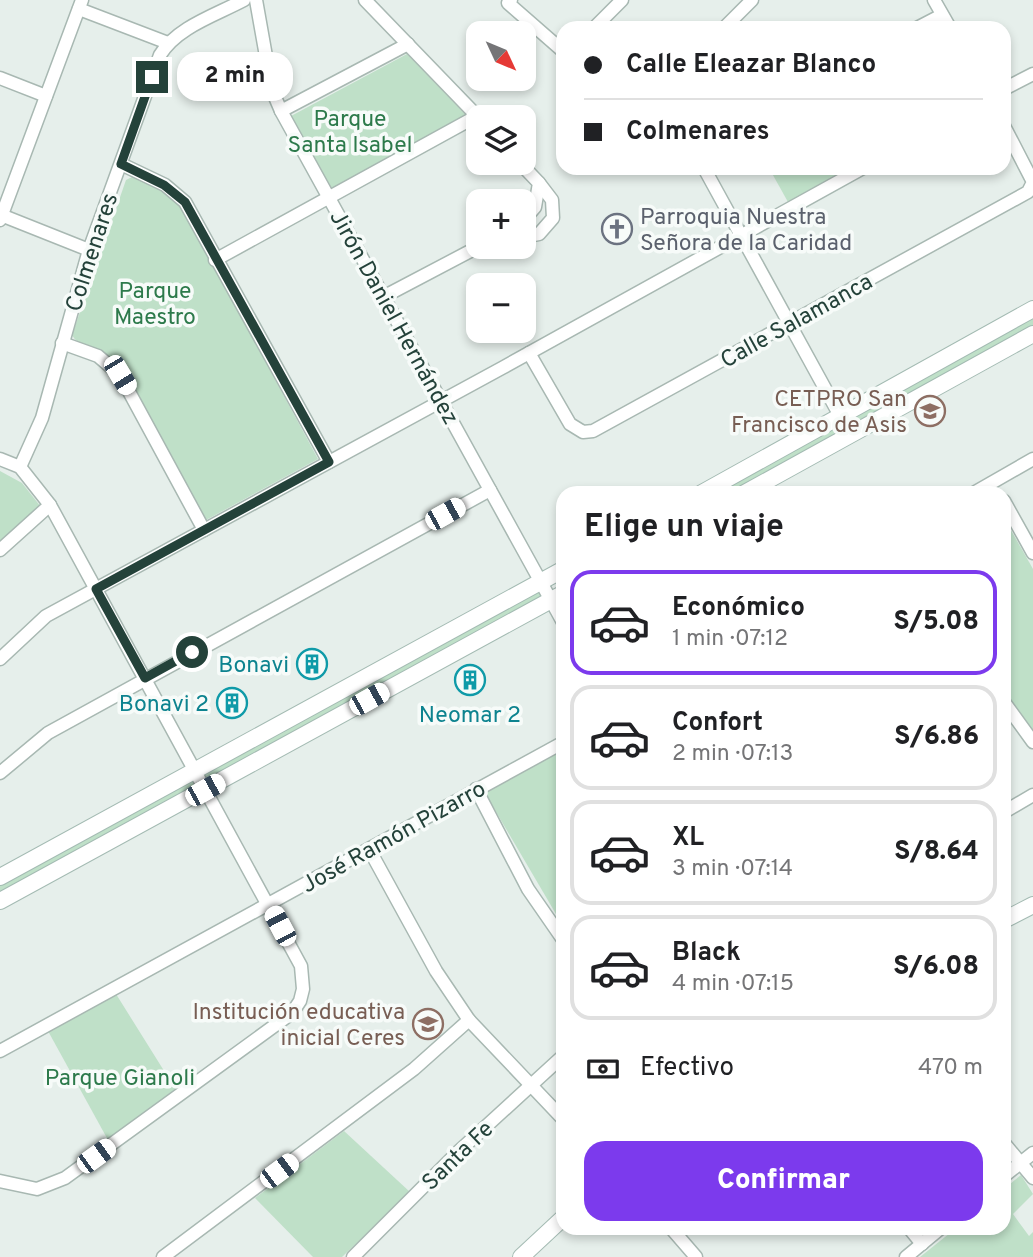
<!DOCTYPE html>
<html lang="es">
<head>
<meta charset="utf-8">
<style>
	body { margin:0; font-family:Overpass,sans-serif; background:#f2f2f2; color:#202124; height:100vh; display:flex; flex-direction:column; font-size:26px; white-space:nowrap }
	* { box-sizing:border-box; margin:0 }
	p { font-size:23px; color:#757577 }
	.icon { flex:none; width:38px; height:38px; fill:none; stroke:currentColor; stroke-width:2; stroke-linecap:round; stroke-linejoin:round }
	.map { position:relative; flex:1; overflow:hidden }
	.sheet { position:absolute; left:556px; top:486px; width:455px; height:749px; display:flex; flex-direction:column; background:#fff; border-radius:21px; box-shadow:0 4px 10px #0003 }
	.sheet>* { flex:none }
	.guide { position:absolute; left:556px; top:21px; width:455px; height:154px; border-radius:21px; box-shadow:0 4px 10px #0003; display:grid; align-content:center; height:154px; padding:0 28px; background:#fff }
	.needle { width:46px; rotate:134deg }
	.buttons { position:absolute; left:466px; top:21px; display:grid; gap:14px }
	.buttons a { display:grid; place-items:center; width:70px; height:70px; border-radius:14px; background:#fff; box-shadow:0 4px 10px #0003; font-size:35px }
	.end { position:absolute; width:32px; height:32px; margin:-16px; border:9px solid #24423a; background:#fff; box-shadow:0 0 0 4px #fff }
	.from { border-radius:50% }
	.bubble { position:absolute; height:49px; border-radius:21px; background:#fff; box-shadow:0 4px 10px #0003; font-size:23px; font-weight:800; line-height:49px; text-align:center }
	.car { position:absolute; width:21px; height:42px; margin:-21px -10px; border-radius:9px; box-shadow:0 0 5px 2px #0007; background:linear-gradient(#fff 24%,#345 0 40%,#fff 0 76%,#345 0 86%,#fff 0) }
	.guide b { display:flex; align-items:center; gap:24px; height:66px; font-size:26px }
	.guide b+b { border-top:2px solid #e0e0e0 }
	.guide i { width:18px; height:18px; background:#202124 }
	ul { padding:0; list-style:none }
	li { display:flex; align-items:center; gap:21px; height:105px; margin:0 14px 10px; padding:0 14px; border:4px solid #e0e0e0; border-radius:21px }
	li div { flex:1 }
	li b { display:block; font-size:26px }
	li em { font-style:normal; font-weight:800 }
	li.active { border-color:#7c3aed }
	li>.icon { width:63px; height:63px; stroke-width:1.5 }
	h2 { padding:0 28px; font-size:32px; line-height:84px }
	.pay { display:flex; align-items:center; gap:18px; height:77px; padding:0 28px; font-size:26px }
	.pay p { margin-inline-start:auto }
	.primary-button { display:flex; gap:14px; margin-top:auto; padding:14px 28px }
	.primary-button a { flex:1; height:80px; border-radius:21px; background:#7c3aed; color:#fff; font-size:28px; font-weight:800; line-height:80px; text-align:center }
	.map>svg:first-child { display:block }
</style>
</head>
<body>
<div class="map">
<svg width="1033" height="1257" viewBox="0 0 1033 1257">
	<rect width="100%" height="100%" fill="#e6efeb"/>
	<g fill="#bfe0c8">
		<path d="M 407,54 L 466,115 L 331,190 L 291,116 Z"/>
		<path d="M 769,168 L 849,168 L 788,202 Z"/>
		<path d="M 132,177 L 161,189 L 182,207 L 318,459 L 206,520 L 130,380 C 122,369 113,358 101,352 C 90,346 78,346 72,335 L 126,180 Z"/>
		<path d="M 1033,316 L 1033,328 L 855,426 L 851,423 L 849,419 Z"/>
		<path d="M 836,425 L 839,434 L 732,493 L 710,494 Z"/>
		<path d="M 0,471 L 22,483 L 41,507 L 0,544 Z"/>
		<path d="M 1004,518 L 1033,569 L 1033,733 L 1005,691 Z"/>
		<path d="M 538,591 L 541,596 L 539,600 L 208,779 L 204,774 Z"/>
		<path d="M 563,749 L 563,926 L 485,793 Z"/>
		<path d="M 191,778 L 196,784 L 195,788 L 0,894 L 0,883 Z"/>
		<path d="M 116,994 L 176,1090 L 108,1140 L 48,1031 Z"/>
		<path d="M 344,1131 L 410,1192 L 342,1257 L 313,1257 L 255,1198 Z"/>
		<path d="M 1021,1175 L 1033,1194 L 1013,1214 L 1029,1236 L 1033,1232 L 1033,1257 L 920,1257 L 955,1229 L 1004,1228 L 1005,1188 Z"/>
	</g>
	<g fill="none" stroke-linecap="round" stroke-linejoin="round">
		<g stroke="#a8b8b2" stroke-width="15">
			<g id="street">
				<path d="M 256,0 L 272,90 L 281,111 L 564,624"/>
				<path d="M 365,0 L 478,117"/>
				<path d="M 511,0 L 508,3 L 564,52"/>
				<path d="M 934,0 L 950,28"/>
				<path d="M 79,9 L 168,43"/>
				<path d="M 594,28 L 622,0"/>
				<path d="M 724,28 L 752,0"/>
				<path d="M 917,28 L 942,15"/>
				<path d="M 0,78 L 46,96"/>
				<path d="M 1004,89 L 1033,74"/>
				<path d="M 281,111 L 408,44"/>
				<path d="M 520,163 L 539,183 L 535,207 L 523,221"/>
				<path d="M 121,164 L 165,185 L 185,202 L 329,462"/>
				<path d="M 704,168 L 850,434"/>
				<path d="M 1,215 L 89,250"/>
				<path d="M 0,220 L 82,0"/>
				<path d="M 523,237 L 539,234 L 553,218 L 552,200 L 539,183"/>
				<path d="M 215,260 L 477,116"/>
				<path d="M 383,297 L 478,247"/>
				<path d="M 62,343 L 98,356 L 120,375 L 204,530"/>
				<path d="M 529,353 L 570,424 L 583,432 L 593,431 L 1028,192 L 1033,182 L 1004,126"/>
				<path d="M 0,459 L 20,467 L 50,505 L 301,966 L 303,989 L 300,1001 L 292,1013 L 65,1178 L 37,1189 L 0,1181"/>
				<path d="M 20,467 L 42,418 L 89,250 L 160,55 C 177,27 216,15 244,0"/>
				<path d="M 972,494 L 1033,459"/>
				<path d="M 1004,501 L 1033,553"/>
				<path d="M 0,550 L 50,505"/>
				<path d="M 0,659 L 46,616 L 502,368 L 863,168"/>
				<path d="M 1004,702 L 1033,742"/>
				<path d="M 0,773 L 48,733 L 490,490"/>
				<path d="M 476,789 L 528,889 L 564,941"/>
				<path d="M 1004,812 L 1033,795"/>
				<path d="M 369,849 L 436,971 L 469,1020 L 564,1120"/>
				<path d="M 0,1051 L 564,742"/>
				<path d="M 1004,1143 L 1033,1178"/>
				<path d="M 1004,1176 L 1033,1153"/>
				<path d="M 671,1228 L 696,1257"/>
				<path d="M 909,1228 L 922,1244"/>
				<path d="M 163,1257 L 414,1069 L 469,1020"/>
				<path d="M 353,1257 L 458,1152 L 564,1055"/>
				<path d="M 906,1257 L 941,1228"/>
			</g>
		</g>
		<g stroke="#a4bbb3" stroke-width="18">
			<g id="secondary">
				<path d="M 700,494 L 1033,309"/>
				<path d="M 743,494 L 1033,334"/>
				<path d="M 0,877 L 564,569"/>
				<path d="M 0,901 L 564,593"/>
				<path d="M 1004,920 L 1033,905"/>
				<path d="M 521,1257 L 564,1217"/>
			</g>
		</g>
		<use href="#street" stroke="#fff" stroke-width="12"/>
		<use href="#secondary" stroke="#fff" stroke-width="16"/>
	</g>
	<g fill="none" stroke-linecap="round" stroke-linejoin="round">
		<path stroke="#24423a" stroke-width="9" d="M 152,77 L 121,164 L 164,185 L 185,202 L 329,462 L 96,589 L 145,678 L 192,652"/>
	</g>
	<defs>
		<g id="church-ring" transform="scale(1.575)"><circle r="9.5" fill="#f7fbf9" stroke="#6b7280" stroke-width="1.5"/><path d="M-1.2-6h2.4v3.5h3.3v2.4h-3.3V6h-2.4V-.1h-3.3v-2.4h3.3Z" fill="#6b7280"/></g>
		<g id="university-ring" transform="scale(1.575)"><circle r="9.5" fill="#f7fbf9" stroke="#8d6e63" stroke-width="1.5"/><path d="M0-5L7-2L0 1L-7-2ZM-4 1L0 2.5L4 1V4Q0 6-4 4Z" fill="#8d6e63"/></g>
		<g id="building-ring" transform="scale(1.575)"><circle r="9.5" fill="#f7fbf9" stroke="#0f9aa8" stroke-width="1.5"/><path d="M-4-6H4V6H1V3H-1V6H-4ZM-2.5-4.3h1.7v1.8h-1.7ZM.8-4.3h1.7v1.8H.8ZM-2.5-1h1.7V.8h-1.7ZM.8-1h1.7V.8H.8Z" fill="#0f9aa8"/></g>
		<g id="school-ring" transform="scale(1.575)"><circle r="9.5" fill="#f7fbf9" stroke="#8d6e63" stroke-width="1.5"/><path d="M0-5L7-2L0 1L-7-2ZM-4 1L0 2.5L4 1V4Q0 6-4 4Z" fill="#8d6e63"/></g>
	</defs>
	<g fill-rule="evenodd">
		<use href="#church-ring" x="617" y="229"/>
		<use href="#university-ring" x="930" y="411"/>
		<use href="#building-ring" x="312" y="664"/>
		<use href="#building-ring" x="470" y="680"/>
		<use href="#building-ring" x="232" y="703"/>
		<use href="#school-ring" x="428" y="1024"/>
	</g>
	<g text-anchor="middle" stroke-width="7" stroke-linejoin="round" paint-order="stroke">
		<g font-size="23" fill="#2d7a4b" stroke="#f7fbf9">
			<text x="350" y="126">Parque<tspan x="350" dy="26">Santa Isabel</tspan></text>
			<text x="155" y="298">Parque<tspan x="155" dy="26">Maestro</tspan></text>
			<text x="120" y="1085">Parque Gianoli</text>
		</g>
		<g font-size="23" fill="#5b616d" stroke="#f7fbf9" text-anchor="start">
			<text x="640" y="224">Parroquia Nuestra<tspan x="640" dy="26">Señora de la Caridad</tspan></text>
		</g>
		<g font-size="23" fill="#24423a" stroke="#f7fbf9">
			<text transform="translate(91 252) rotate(-72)" y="8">Colmenares</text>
			<text transform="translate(395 317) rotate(61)" y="8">Jirón Daniel Hernández</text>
			<text transform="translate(796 320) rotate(-29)" y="8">Calle Salamanca</text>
			<text transform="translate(393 836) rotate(-29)" y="8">José Ramón Pizarro</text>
			<text transform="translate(457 1155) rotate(-44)" y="8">Santa Fe</text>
		</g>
		<g font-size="23" fill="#785e54" stroke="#f7fbf9" text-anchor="end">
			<text x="907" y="406">CETPRO San<tspan x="907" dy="26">Francisco de Asis</tspan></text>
			<text x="405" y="1019">Institución educativa<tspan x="405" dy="26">inicial Ceres</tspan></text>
		</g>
		<g font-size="23" fill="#0d838f" stroke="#f7fbf9" text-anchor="end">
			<text x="289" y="672">Bonavi</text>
			<text x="209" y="711">Bonavi 2</text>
			<text x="470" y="722" text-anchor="middle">Neomar 2</text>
		</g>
	</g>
</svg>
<div class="buttons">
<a><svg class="needle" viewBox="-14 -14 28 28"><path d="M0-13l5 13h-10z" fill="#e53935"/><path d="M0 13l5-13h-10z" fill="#757577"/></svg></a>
<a><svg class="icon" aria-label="layers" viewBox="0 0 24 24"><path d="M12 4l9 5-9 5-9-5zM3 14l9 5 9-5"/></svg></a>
<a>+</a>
<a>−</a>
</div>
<i class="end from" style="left:192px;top:652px"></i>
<i class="end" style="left:152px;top:77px"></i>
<div class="bubble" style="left:177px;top:52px;width:116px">2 min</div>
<i class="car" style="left:120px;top:375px;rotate:149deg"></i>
<i class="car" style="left:445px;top:514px;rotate:61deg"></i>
<i class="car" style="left:369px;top:699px;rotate:61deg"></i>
<i class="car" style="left:205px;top:790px;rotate:61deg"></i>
<i class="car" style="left:280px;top:926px;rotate:332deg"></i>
<i class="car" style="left:96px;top:1156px;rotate:54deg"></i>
<i class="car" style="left:279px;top:1171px;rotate:53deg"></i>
<div class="guide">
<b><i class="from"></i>Calle Eleazar Blanco</b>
<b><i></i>Colmenares</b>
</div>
<section class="sheet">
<h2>Elige un viaje</h2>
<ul>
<li class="active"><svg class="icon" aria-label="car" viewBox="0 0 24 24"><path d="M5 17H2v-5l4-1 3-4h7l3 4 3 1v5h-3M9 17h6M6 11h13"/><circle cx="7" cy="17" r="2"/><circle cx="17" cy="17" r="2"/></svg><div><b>Económico</b><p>1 min · 07:12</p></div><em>S/5.08</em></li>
<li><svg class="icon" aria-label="car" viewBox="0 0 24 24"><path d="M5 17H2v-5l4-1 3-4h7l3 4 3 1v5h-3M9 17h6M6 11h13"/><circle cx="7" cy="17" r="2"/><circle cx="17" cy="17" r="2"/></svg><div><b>Confort</b><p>2 min · 07:13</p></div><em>S/6.86</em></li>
<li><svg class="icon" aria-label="car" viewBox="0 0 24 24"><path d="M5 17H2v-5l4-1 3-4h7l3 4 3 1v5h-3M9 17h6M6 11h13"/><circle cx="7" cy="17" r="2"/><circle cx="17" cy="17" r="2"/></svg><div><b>XL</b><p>3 min · 07:14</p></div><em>S/8.64</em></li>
<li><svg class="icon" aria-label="car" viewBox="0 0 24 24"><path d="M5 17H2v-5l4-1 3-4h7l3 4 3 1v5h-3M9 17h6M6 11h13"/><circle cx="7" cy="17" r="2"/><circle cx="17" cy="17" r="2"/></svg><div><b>Black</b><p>4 min · 07:15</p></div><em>S/6.08</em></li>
</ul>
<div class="pay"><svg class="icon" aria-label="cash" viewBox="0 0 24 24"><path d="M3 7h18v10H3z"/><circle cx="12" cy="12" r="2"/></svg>Efectivo<p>470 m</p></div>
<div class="primary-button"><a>Confirmar</a></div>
</section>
</div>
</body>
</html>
